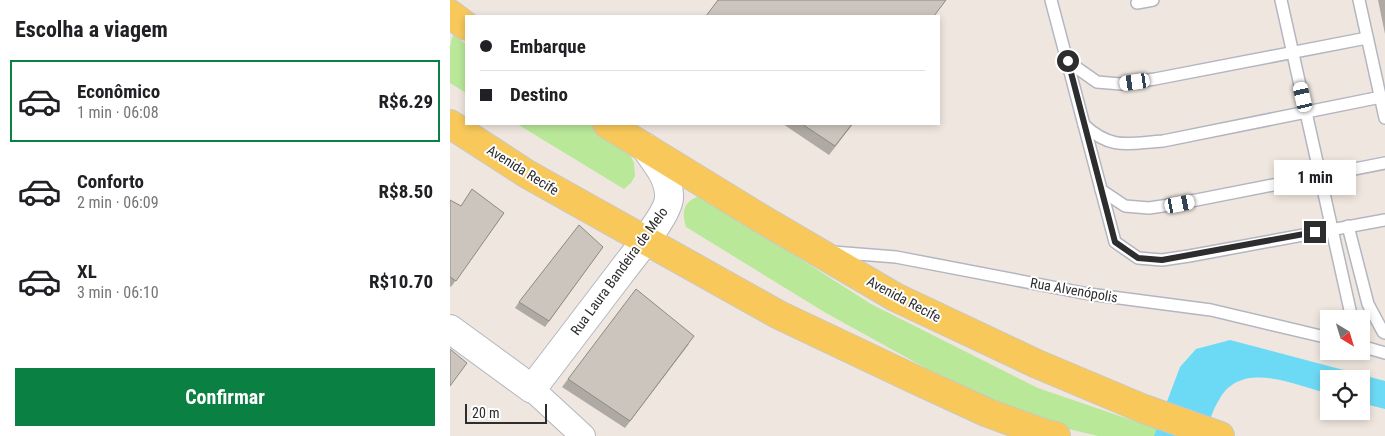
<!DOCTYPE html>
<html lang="pt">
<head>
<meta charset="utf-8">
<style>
	body { margin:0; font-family:"Roboto Condensed",sans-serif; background:#f6f6f6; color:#202124; height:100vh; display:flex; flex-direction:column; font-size:19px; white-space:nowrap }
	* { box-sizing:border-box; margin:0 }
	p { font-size:16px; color:#757577 }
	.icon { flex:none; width:28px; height:28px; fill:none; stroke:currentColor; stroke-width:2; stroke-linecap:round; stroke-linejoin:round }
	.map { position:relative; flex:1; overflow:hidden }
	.sheet { display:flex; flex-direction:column; background:#fff; width:450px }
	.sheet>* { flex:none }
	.guide { position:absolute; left:15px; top:15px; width:475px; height:110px; border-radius:0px; box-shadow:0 2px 8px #0003; display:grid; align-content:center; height:110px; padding:0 15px; background:#fff }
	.needle { width:32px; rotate:142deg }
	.buttons { position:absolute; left:870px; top:310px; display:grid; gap:10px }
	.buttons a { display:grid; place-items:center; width:50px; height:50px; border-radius:0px; background:#fff; box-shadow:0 2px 8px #0003; font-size:25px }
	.scale { position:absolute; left:15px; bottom:12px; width:82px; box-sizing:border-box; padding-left:5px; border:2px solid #2d2d2d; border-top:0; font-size:14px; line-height:18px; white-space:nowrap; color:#2d2d2d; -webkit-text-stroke:4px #fff; paint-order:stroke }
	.end { position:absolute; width:22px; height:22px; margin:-11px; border:6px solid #2d2d2d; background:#fff; box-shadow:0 0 0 2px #fff }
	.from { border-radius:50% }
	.bubble { position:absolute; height:35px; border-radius:0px; background:#fff; box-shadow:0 2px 8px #0003; font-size:16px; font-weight:700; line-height:35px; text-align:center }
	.car { position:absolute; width:15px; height:30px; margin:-15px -8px; border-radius:6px; box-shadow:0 0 4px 1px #0007; background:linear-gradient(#fff 24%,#345 0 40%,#fff 0 76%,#345 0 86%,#fff 0) }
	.guide b { display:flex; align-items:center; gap:18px; height:48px; font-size:19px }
	.guide b+b { border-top:1px solid #e0e0e0 }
	.guide i { width:12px; height:12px; background:#202124 }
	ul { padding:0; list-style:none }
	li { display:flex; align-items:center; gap:15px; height:82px; margin:0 10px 8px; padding:0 5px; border:2px solid transparent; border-radius:0px }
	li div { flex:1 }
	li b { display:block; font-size:19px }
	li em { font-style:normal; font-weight:700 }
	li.active { border-color:#0b8043 }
	li>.icon { width:45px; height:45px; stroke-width:1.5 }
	h2 { padding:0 15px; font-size:22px; line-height:60px }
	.action { display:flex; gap:10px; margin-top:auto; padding:10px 15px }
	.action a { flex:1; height:58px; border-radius:0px; background:#0b8043; color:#fff; font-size:20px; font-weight:700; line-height:58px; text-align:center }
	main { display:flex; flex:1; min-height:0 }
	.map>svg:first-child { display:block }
</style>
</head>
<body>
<main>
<section class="sheet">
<h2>Escolha a viagem</h2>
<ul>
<li class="active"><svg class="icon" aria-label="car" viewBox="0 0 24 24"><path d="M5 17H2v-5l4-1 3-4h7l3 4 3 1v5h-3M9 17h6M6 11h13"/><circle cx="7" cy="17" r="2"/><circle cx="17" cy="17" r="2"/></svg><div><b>Econômico</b><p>1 min · 06:08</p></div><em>R$6.29</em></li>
<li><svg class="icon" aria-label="car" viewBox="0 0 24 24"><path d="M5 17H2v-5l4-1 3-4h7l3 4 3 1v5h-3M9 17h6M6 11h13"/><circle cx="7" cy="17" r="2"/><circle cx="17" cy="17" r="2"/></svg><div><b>Conforto</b><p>2 min · 06:09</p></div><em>R$8.50</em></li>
<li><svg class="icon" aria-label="car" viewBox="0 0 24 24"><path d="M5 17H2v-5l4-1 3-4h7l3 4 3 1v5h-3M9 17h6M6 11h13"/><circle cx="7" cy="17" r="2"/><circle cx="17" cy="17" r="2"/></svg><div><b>XL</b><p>3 min · 06:10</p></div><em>R$10.70</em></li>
</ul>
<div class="action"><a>Confirmar</a></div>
</section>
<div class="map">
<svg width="935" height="436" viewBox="0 0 935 436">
	<rect width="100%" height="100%" fill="#efe7df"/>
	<g fill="#b9e899">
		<path d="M 3,35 L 16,44 L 16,93 L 0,83 L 0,46 Z"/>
		<path d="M 67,124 L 141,124 L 166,140 L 179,152 L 184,163 L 185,176 L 181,183 L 174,189 Z"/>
		<path d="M 247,197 L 257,199 L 421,304 L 588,388 L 728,436 L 648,436 L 614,428 L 528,397 L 376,313 L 236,227 C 232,214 232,203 247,197 Z"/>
	</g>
	<path fill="#6ddaf5" d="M 780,340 L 935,381 L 935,409 L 911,403 L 911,379 L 879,379 L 879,394 C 845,385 791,359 769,400 C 762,411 759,424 754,436 L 704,436 L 730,367 L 746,349 Z"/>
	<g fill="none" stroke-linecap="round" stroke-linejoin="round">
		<g stroke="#b3b6c1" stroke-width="14">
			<g id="service">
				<path d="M 601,0 L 665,242 L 688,258 L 712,260 L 739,256 L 935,220"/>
				<path d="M 831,0 L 902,319"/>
				<path d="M 909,0 L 935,118"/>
				<path d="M 687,3 L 703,0"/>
				<path d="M 617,61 L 647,82 L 671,84 L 705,79 L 917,38"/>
				<path d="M 634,125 C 662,151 680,143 713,141 L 931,97"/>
				<path d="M 651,190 L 675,206 L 699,208 L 726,204 L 935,163"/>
				<path d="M 898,226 L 918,304 L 933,332 L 935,333"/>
				<path d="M 383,252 L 446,257 L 639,294 L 761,310 L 879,338"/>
				<path d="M 911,346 L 935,353"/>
			</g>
		</g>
		<g stroke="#b3b6c1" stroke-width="26">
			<path id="minor" d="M 82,389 L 133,436"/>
		</g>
		<g stroke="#b3b6c1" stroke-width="30">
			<path id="tertiary" d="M 0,329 L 82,389 C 112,350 142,310 172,271 C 183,256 218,215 219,198 C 220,178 206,163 195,147"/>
		</g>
		<g stroke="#c8c8c8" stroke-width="30">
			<g id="primary">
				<path d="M 0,14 L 16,26"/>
				<path d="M 0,124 L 77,174 L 329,315 L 464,379 L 538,413 L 593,433 L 606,436"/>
				<path d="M 157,124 L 312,219 L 445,297 L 587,364 L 694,409 L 770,436"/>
			</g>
		</g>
		<use href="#service" stroke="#fff" stroke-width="11"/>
		<use href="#minor" stroke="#fff" stroke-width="24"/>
		<use href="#tertiary" stroke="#fff" stroke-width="28"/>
		<use href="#primary" stroke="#f8c95a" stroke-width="28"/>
	</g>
	<g fill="#afa9a3">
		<path d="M 928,0 L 935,0 L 935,34 Z"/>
		<path d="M 333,124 L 403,124 L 379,155 Z"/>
		<path d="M 0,200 L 11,206 L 54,213 L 1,287 L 0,286 Z"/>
		<path d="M 153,247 L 95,327 L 65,308 L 69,302 Z"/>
		<path d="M 239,344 L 175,428 L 112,387 L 118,379 Z"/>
	</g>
	<g fill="#cbc5bd" stroke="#8e8a84">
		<path d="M 268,0 L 496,0 L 484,16 L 256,16 Z"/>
		<path d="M 352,124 L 402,124 L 385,146 Z"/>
		<path d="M 22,189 L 54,213 L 6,281 L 0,277 L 0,200 L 11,206 Z"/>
		<path d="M 129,225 L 153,247 L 99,321 L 69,302 Z"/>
		<path d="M 186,289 L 244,336 L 180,421 L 118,379 Z"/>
		<path d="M 0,349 L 17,363 L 0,386 Z"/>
	</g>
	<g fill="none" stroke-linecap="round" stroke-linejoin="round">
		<path stroke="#2d2d2d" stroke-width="6" d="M 618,61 L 665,242 L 688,258 L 712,260 L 865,232"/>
	</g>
	<g text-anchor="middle" stroke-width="4" stroke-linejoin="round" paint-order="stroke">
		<g font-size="14" fill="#2d2d2d" stroke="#fff">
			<text transform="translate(73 170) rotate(32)" y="5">Avenida Recife</text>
			<text transform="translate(169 271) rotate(-54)" y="5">Rua Laura Bandeira de Melo</text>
			<text transform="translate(624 290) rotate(10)" y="5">Rua Alvenópolis</text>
			<text transform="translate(454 299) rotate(28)" y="5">Avenida Recife</text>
		</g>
	</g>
</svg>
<div class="buttons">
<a><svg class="needle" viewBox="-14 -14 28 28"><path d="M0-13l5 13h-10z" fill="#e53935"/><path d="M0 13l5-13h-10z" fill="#757577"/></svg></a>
<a><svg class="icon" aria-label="locate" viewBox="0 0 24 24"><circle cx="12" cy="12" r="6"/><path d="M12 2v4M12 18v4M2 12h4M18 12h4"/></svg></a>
</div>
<div class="scale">20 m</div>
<i class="end from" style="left:618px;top:61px"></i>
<i class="end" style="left:865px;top:232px"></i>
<div class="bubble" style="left:824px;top:160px;width:82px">1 min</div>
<i class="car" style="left:685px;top:82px;rotate:262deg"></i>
<i class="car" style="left:853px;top:97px;rotate:347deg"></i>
<i class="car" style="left:730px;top:204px;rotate:79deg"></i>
<div class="guide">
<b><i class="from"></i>Embarque</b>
<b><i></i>Destino</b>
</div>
</div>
</main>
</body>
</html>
